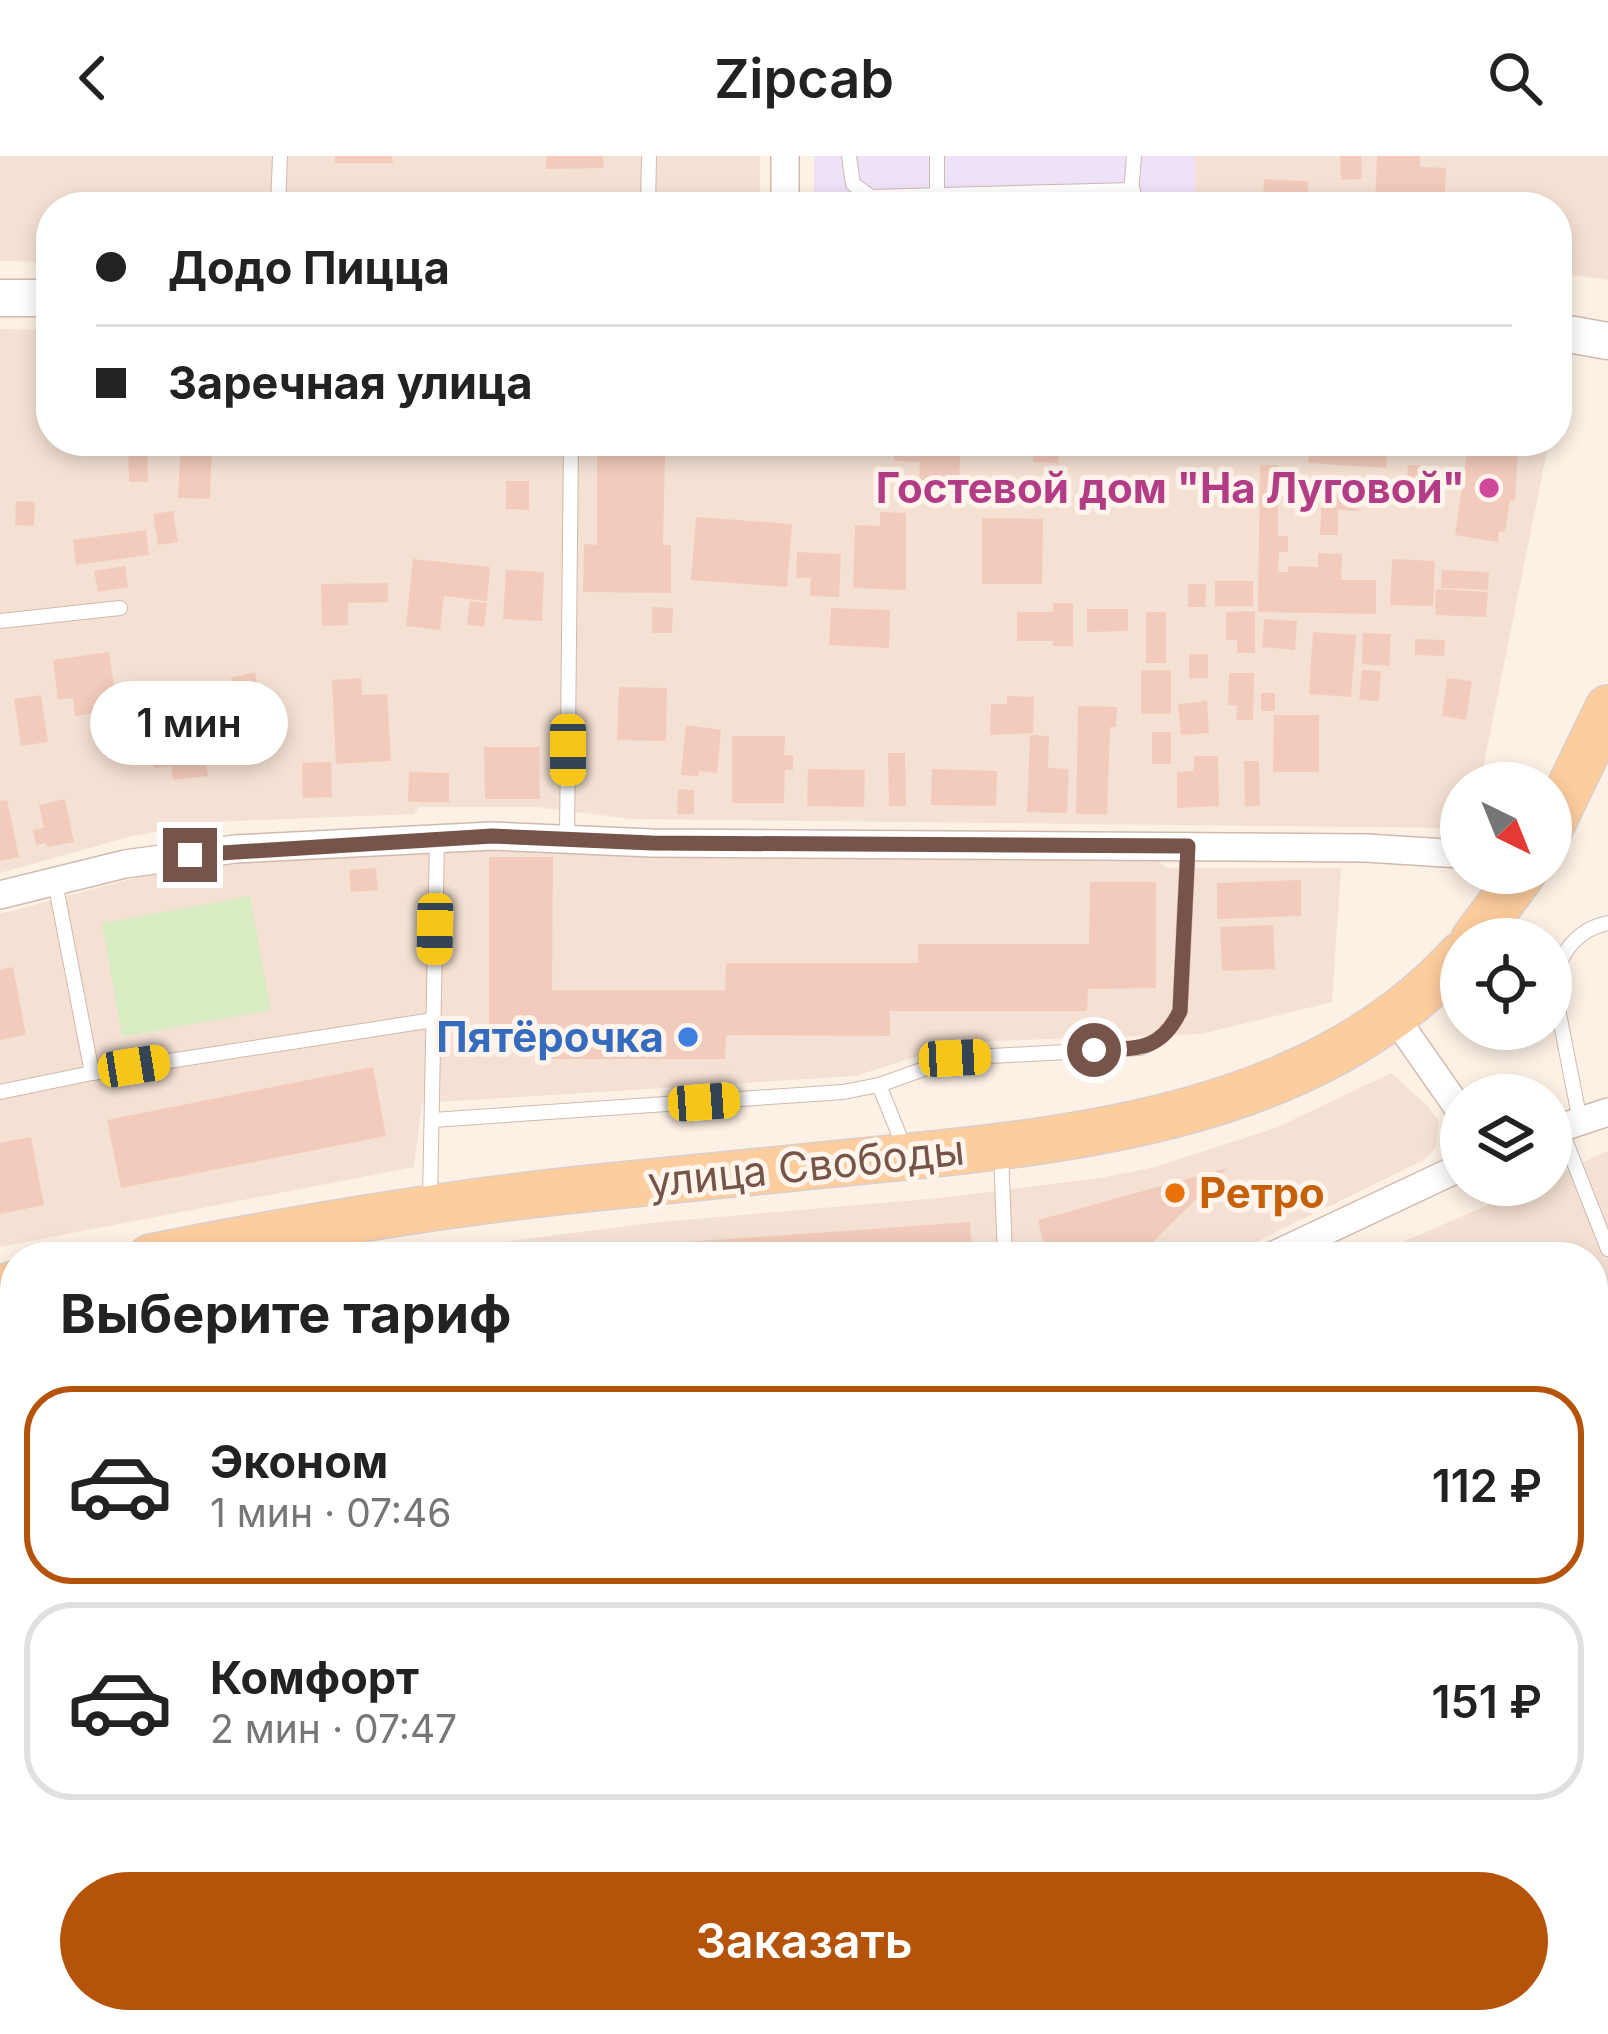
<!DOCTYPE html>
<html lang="ru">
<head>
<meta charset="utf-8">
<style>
	body { margin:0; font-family:Inter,sans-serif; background:#f2f2f2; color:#222; height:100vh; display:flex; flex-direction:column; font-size:45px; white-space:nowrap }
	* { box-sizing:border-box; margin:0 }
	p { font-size:39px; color:#767676 }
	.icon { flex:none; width:66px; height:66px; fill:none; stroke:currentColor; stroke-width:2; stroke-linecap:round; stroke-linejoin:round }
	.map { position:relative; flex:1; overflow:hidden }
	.details { position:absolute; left:0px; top:1086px; width:1608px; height:792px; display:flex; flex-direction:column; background:#fff; border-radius:48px 48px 0 0; box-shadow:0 6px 18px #0003 }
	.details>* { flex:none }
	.top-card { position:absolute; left:36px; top:36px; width:1536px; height:264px; border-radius:48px; box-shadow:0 6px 18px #0003; display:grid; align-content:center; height:264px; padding:0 60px; background:#fff }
	.needle { width:78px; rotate:137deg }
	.buttons { position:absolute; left:1440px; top:606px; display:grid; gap:24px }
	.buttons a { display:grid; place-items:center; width:132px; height:132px; border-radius:50%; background:#fff; box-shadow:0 6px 18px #0003; font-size:60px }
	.end { position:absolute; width:54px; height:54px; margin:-27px; border:15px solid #775449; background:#fff; box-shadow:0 0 0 6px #fff }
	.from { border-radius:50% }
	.bubble { position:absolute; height:84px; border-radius:42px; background:#fff; box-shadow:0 6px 18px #0003; font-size:39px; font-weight:600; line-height:84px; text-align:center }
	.car { position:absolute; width:36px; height:72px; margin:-36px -18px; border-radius:15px; box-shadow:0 0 9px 3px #0007; background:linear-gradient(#f5c518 24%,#345 0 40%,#f5c518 0 76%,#345 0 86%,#f5c518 0) }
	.top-card b { display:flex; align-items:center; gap:42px; height:114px; font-size:45px }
	.top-card b+b { border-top:3px solid #e0e0e0 }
	.top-card i { width:30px; height:30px; background:#222 }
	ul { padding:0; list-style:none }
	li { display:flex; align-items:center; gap:36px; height:198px; margin:0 24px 18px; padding:0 36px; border:6px solid #e0e0e0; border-radius:48px }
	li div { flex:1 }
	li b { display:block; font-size:45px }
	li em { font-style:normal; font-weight:600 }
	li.current { border-color:#b45309 }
	li>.icon { width:108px; height:108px; stroke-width:1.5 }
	h2 { padding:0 60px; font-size:54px; line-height:144px }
	.cta { display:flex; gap:24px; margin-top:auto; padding:24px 60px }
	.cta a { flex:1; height:138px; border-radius:72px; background:#b45309; color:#fff; font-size:48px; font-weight:600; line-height:138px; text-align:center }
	header { display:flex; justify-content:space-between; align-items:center; height:156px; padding:0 60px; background:#fff; font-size:54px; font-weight:600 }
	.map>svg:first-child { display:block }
</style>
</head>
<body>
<header><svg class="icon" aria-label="back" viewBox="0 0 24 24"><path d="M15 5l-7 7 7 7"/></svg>Zipcab<svg class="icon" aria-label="search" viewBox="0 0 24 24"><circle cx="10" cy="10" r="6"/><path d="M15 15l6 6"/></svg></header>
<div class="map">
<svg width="1608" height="1878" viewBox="0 0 1608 1878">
	<rect width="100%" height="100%" fill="#fdf1e5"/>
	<g fill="#f5e1d3">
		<path d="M 0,0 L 760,0 L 760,51 L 51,51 L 51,106 L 0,105 Z"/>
		<path d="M 1195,0 L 1608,0 L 1608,124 L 1557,117 L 1557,51 L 1195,51 Z"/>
		<path d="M 0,173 L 51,174 L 51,285 L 1549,285 L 1480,627 L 1461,627 L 1461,672 L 631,663 L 536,651 L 419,651 L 414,658 L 212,666 L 132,680 L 0,717 Z"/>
		<path d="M 492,694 L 1060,704 L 1156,702 L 1166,712 L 1341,712 L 1332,846 L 1201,878 L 962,886 L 856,920 L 422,947 L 414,1011 L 0,1091 L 0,758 L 146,719 L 244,706 Z"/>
		<path d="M 1391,917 L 1427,949 L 1439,966 L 1436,991 L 1424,1004 L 1225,1101 L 391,1101 L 649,1067 L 939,1042 L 1100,1022 L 1155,1011 L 1278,971 Z"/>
		<path d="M 1608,995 L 1608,1878 L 0,1878 L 0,1649 L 15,1640 L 15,1863 L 1593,1863 L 1593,1101 L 1368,1101 L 1534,1029 L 1551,1029 L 1551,1021 Z"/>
		<path d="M 15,1176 L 15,1581 L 0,1589 L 0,1179 Z"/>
	</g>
	<rect fill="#eee2f9" x="814" y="0" width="381" height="51"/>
	<path fill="#d8ebc3" d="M 250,740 L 271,854 L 122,881 L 102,767 Z"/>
	<g fill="#f3cbbc">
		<path d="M 335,0 L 392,0 L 393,7 L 335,7 Z"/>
		<path d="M 546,0 L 603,0 L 604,12 L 546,13 Z"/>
		<path d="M 1340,0 L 1361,0 L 1362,23 L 1341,24 Z"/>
		<path d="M 1377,0 L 1420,0 L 1420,11 L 1446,12 L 1444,51 L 1375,51 Z"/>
		<path d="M 1264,23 L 1308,25 L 1308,43 L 1321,43 L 1321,51 L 1263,51 Z"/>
		<path d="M 181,285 L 212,285 L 210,343 L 178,342 Z"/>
		<path d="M 628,285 L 675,285 L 674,291 L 628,289 Z"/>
		<path d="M 894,285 L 961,285 L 959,324 L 940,324 L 940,329 L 919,329 L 920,306 L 894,305 Z"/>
		<path d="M 1034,285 L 1059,285 L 1058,307 L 1033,306 Z"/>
		<path d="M 1165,285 L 1235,285 L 1234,297 L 1165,296 Z"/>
		<path d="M 1310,285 L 1388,285 L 1386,312 L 1308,307 Z"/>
		<path d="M 1469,285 L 1512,285 L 1512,289 L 1518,290 L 1515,345 L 1510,344 L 1505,376 L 1499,375 L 1498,386 L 1455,379 Z"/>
		<path d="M 128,289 L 147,289 L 148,326 L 129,326 Z"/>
		<path d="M 597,298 L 665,299 L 663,389 L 671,389 L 671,437 L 583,436 L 584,388 L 597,389 Z"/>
		<path d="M 1260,309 L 1278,309 L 1278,328 L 1287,328 L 1286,345 L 1278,344 L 1278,380 L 1288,380 L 1288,396 L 1279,396 L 1278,416 L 1288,416 L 1288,410 L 1318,411 L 1318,397 L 1342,398 L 1341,424 L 1376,424 L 1376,458 L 1258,456 Z"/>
		<path d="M 1408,309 L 1424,310 L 1422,335 L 1406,334 Z"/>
		<path d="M 1341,323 L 1361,324 L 1359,355 L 1338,354 L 1338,379 L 1320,379 L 1322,336 L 1339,337 L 1340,349 Z"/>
		<path d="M 506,325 L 529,325 L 529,354 L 506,353 Z"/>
		<path d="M 16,345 L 35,346 L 34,370 L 15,369 Z"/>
		<path d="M 173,355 L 178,386 L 158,389 L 153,358 Z"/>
		<path d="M 880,356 L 906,357 L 906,434 L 853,432 L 855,369 L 880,370 Z"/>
		<path d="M 696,361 L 792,368 L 787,431 L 691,424 Z"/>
		<path d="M 982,362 L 1043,363 L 1042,428 L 982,428 Z"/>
		<path d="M 146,374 L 149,399 L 76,409 L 73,384 Z"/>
		<path d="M 797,396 L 841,398 L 839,441 L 810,440 L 811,422 L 796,422 Z"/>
		<path d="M 413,403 L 490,411 L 487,445 L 444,440 L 440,474 L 406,470 Z"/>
		<path d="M 1392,403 L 1435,405 L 1433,450 L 1390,449 Z"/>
		<path d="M 125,410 L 128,431 L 98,436 L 94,415 Z"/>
		<path d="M 506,414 L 544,416 L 542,465 L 503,463 Z"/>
		<path d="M 1442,414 L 1489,416 L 1488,434 L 1441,432 Z"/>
		<rect x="1215" y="425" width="38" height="25"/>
		<path d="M 388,427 L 388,446 L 348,447 L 348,469 L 322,470 L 321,428 Z"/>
		<path d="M 1188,428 L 1206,428 L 1205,451 L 1188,451 Z"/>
		<path d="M 1436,433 L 1488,436 L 1486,461 L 1435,459 Z"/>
		<path d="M 470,445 L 487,447 L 484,471 L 467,469 Z"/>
		<path d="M 1053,447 L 1073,447 L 1073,490 L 1053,490 L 1053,485 L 1017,485 L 1017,456 L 1053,456 Z"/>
		<path d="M 652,451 L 673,452 L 672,477 L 652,477 Z"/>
		<path d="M 831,452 L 890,454 L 889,492 L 829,489 Z"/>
		<path d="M 1087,453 L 1128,453 L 1128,475 L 1087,476 Z"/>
		<path d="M 1255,455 L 1255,497 L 1237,497 L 1237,484 L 1226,484 L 1226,456 Z"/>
		<rect x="1146" y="456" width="20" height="51"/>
		<path d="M 1264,463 L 1297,465 L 1295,494 L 1262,491 Z"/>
		<path d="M 1313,476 L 1356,479 L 1351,541 L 1309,538 Z"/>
		<path d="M 1363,477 L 1391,478 L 1389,510 L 1362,508 Z"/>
		<path d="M 1415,483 L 1445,484 L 1444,500 L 1415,499 Z"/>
		<path d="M 109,496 L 115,536 L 100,538 L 103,556 L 75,560 L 73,542 L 58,544 L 53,504 Z"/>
		<rect x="1189" y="498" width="19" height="24"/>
		<rect x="1141" y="514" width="30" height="44"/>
		<path d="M 1362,514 L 1381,515 L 1379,545 L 1359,544 Z"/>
		<path d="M 255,516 L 264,563 L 240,568 L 231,522 Z"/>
		<path d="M 1229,517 L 1254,517 L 1253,564 L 1236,564 L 1237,550 L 1228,549 Z"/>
		<path d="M 361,522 L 362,539 L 387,538 L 391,605 L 336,608 L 332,524 Z"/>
		<path d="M 1447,522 L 1472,525 L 1466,564 L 1442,560 Z"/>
		<path d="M 619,531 L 667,532 L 666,585 L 617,584 Z"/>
		<path d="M 214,536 L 223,603 L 206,605 L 208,620 L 173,624 L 171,610 L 154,612 L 145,545 Z"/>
		<rect x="1261" y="537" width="14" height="18"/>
		<path d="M 41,539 L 48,586 L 21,590 L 14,543 Z"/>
		<path d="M 1007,540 L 1034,541 L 1033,577 L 990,579 L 991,548 L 1007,548 Z"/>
		<path d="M 138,545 L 144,592 L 123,595 L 116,547 Z"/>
		<path d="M 1207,545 L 1209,577 L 1181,579 L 1178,548 Z"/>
		<path d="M 1078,550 L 1117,551 L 1116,571 L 1110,571 L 1107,658 L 1076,658 Z"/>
		<path d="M 1274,559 L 1319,559 L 1319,616 L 1273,616 Z"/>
		<path d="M 686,569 L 721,574 L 717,617 L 699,615 L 698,620 L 681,619 Z"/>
		<rect x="1152" y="576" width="19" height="32"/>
		<path d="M 1030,579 L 1049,580 L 1048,612 L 1069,613 L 1067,657 L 1027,656 Z"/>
		<path d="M 732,580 L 785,580 L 784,599 L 793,599 L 793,614 L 785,614 L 784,647 L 732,647 Z"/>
		<path d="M 484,591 L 539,591 L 540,643 L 485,643 Z"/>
		<path d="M 888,597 L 905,597 L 906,650 L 889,650 Z"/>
		<path d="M 1194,600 L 1218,600 L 1219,650 L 1177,652 L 1177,616 L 1194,615 Z"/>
		<path d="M 1244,605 L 1259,605 L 1260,650 L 1245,650 Z"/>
		<path d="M 331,606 L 332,641 L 303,642 L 302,607 Z"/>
		<path d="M 808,613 L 865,614 L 864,651 L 807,650 Z"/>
		<path d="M 932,613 L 997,615 L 996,650 L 931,649 Z"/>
		<path d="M 409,616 L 449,617 L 449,646 L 408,646 Z"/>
		<path d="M 678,633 L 694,634 L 694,658 L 677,658 Z"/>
		<path d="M 65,643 L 74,686 L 47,691 L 46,687 L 36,689 L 33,674 L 44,672 L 39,649 Z"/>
		<path d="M 7,644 L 19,701 L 0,705 L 0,645 Z"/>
		<path d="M 489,701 L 553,701 L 552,834 L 725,834 L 726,807 L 918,807 L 918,788 L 1089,788 L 1090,726 L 1156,726 L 1156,832 L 1088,833 L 1087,855 L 890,855 L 890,880 L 726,879 L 725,903 L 552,903 L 553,874 L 489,874 Z"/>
		<path d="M 376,712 L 378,734 L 351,736 L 349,714 Z"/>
		<path d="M 1301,724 L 1301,760 L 1217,763 L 1217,727 Z"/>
		<path d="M 1273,769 L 1275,813 L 1222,815 L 1220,771 Z"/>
		<path d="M 13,811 L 26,879 L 0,884 L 0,814 Z"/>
		<path d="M 373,911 L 386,980 L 121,1032 L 107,964 Z"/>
		<path d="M 31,981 L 44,1049 L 0,1058 L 0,987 Z"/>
		<path d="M 1227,1012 L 1138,1101 L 1047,1101 L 1038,1064 Z"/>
		<path d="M 970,1066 L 972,1101 L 687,1101 L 686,1086 Z"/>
		<path d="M 15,1204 L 15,1276 L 0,1278 L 0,1207 Z"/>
		<path d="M 15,1433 L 15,1535 L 0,1544 L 0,1442 Z"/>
		<path d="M 0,1776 L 15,1804 L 15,1819 L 0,1827 Z"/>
		<path d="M 23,1863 L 30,1878 L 0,1878 L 0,1874 Z"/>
		<path d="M 63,1863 L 131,1863 L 109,1878 L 74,1878 Z"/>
		<rect x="367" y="1863" width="45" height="15"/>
		<path d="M 1390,1863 L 1430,1863 L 1430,1864 L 1394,1876 Z"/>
		<path d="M 1060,1870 L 1061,1878 L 1001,1878 L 1001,1875 Z"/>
	</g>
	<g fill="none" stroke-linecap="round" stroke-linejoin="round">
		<g stroke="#d1b9ad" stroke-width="16">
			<g id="service">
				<path d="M 849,0 L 853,28 L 871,41 L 1133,34"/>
				<path d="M 937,0 L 937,39"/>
				<path d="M 278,51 L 280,0"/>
				<path d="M 648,51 L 649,0"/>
				<path d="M 1130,51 L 1134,0"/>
				<path d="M 0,465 L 120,452"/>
				<path d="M 567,682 L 571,285"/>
				<path d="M 55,726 L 92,917"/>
				<path d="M 879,929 L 904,991"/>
				<path d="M 0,936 L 92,917 L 433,864"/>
				<path d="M 432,964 L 843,936 L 879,929 L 955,902 L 1140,892 C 1161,884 1170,875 1180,855 L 1188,690"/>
				<path d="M 1580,965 L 1553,827 C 1560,797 1577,773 1608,767"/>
				<path d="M 1560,971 L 1608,1093"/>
				<path d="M 1001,996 L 1005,1101"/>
				<path d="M 430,1043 L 437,683"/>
				<path d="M 0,1296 L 15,1293"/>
				<path d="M 0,1853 L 15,1846"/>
				<path d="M 1317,1863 L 1318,1878"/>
			</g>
		</g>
		<g stroke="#d1b9ad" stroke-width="30">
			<g id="minor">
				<path d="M 785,0 L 785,51"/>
				<path d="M 0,739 L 125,708 L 235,693 L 492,680 L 652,687 L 1366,692 L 1461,698"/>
				<path d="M 1394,860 L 1461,956"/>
				<path d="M 1551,975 L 1608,956"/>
				<path d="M 1270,1101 L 1461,1011"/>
				<path d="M 0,1625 L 15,1617"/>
				<path d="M 1593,1854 L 1608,1849"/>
				<path d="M 207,1863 L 216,1878"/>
				<path d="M 1109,1863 L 1143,1878"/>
				<path d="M 597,1878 L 628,1863"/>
				<path d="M 1528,1878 L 1569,1863"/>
			</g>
		</g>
		<g stroke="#d1b9ad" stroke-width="39">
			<g id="tertiary">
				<path d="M 0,142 L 51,142"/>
				<path d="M 1557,176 L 1608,185"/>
			</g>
		</g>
		<g stroke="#d9cfcc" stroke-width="48">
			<g id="primary">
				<path d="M 1551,670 L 1608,552"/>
				<path d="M 1474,783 L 1523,717"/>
				<path d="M 151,1101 C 297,1072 444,1047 592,1032 C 686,1022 780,1014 873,1004 C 1079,984 1314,960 1461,799"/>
				<path d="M 0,1132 L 15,1128"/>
			</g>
		</g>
		<use href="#service" stroke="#fff" stroke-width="14"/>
		<use href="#minor" stroke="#fff" stroke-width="27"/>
		<use href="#tertiary" stroke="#fff" stroke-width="36"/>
		<use href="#primary" stroke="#fdcd9d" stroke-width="45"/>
	</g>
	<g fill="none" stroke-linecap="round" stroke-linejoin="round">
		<path stroke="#775449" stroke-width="15" d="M 190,699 L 492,680 L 652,687 L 1188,690 L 1180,855 C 1160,897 1135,892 1094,894"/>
	</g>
	<circle fill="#d1479c" stroke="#fff5ec" stroke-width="4.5" cx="1489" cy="332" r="12"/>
	<circle fill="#3f7fe0" stroke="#fff5ec" stroke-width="4.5" cx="688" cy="881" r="12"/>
	<circle fill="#e8710a" stroke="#fff5ec" stroke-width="4.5" cx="1175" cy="1037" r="12"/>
	<g text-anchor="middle" stroke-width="10" stroke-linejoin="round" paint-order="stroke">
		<g font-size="42" font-weight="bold" fill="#b23c85" stroke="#fff5ec" text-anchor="end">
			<text x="1465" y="347">Гостевой дом "На Луговой"</text>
		</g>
		<g font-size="42" font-weight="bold" fill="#366cbe" stroke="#fff5ec" text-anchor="end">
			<text x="664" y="896">Пятёрочка</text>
		</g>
		<g font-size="42" fill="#775449" stroke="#fff5ec">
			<text transform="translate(806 1010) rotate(-6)" y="15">улица Свободы</text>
		</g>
		<g font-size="42" font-weight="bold" fill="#c56008" stroke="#fff5ec" text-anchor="start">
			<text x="1199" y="1052">Ретро</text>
		</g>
	</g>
</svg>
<div class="buttons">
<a><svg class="needle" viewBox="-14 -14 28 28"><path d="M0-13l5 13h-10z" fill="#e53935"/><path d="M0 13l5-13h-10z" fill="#767676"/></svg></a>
<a><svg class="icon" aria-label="locate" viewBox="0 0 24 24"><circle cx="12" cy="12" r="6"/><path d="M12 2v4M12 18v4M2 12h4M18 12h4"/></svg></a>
<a><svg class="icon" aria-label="layers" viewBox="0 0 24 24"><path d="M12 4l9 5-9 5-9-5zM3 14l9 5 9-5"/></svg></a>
</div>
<i class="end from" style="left:1094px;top:894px"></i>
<i class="end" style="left:190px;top:699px"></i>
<div class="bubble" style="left:90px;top:525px;width:198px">1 мин</div>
<i class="car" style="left:568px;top:594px;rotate:180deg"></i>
<i class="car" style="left:435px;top:773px;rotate:181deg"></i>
<i class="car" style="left:955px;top:902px;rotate:87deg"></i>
<i class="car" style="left:134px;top:910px;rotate:81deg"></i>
<i class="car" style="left:704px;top:946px;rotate:86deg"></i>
<div class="top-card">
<b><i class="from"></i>Додо Пицца</b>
<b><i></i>Заречная улица</b>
</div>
<section class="details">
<h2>Выберите тариф</h2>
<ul>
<li class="current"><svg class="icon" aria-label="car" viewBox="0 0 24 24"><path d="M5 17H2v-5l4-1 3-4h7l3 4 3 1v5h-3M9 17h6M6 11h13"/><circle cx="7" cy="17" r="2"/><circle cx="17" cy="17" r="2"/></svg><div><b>Эконом</b><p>1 мин · 07:46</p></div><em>112 ₽</em></li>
<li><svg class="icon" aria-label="car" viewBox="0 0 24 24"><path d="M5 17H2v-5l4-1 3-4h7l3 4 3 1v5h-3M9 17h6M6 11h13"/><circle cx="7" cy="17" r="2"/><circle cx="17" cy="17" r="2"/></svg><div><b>Комфорт</b><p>2 мин · 07:47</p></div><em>151 ₽</em></li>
</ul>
<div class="cta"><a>Заказать</a></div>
</section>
</div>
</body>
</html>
